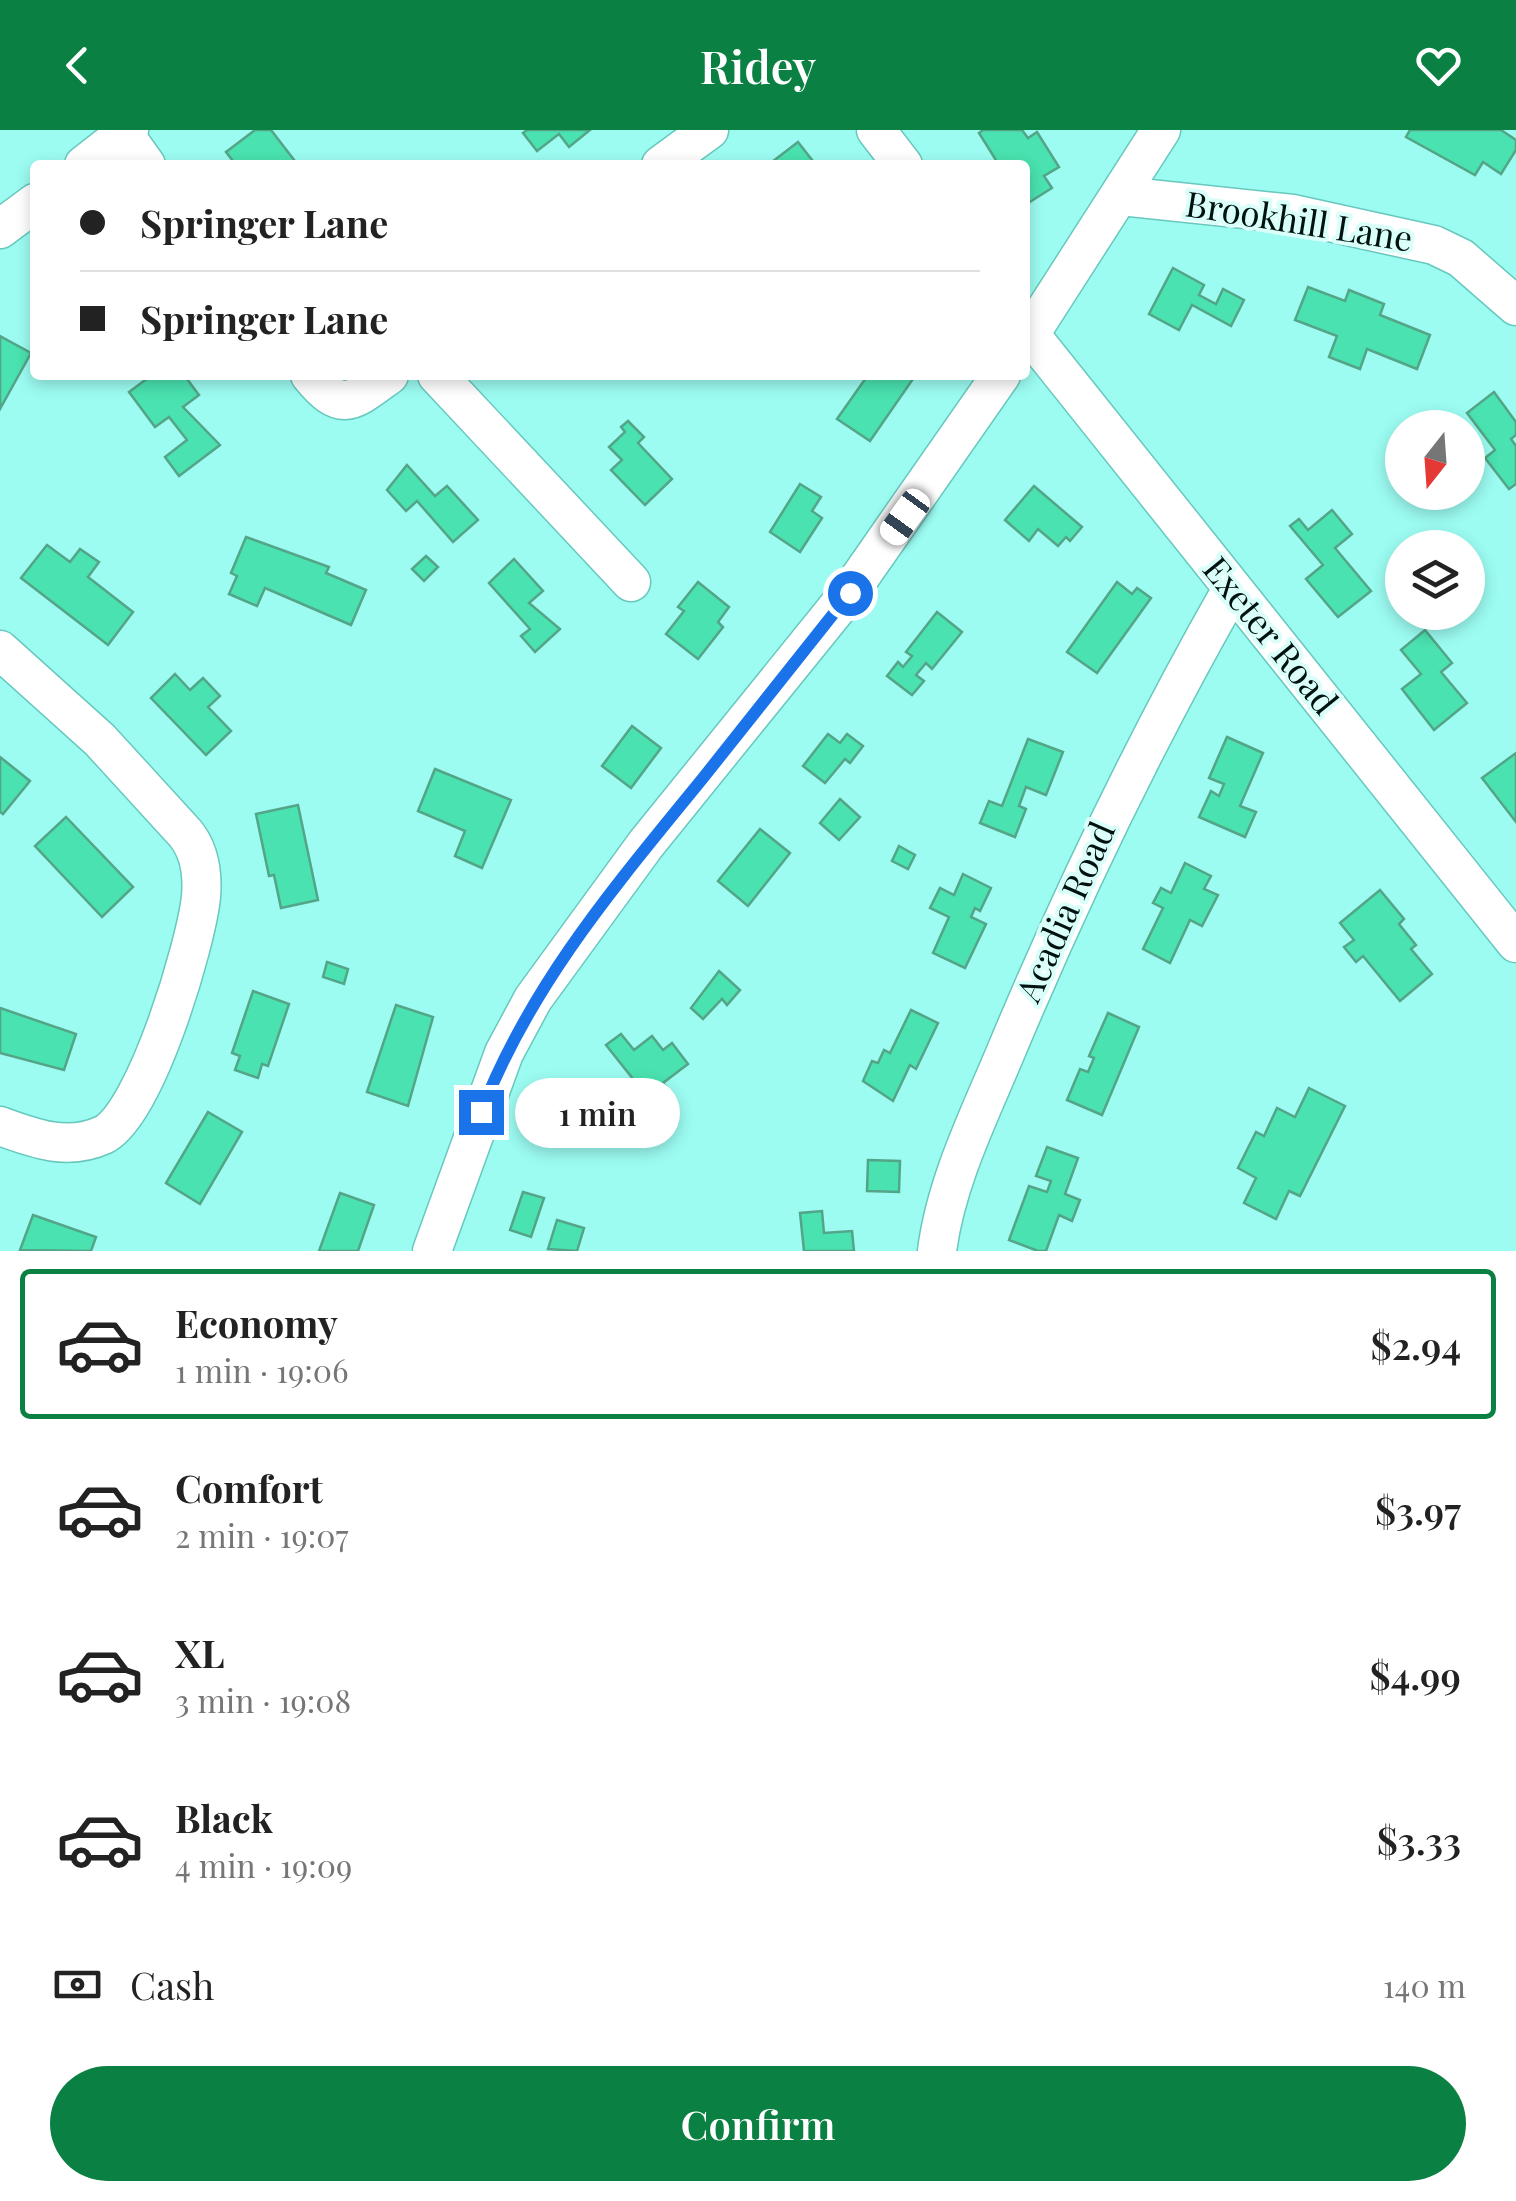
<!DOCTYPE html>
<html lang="en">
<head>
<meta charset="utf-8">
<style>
	body { margin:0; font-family:"Playfair Display",serif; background:#f2f2f2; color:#222; height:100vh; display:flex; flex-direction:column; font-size:38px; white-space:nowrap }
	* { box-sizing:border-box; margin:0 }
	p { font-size:32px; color:#767676 }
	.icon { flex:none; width:55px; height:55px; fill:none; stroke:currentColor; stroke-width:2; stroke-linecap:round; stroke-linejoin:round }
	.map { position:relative; height:1121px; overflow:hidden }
	.sheet { display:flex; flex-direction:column; background:#fff; flex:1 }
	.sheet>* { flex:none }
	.top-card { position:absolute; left:30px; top:30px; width:1000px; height:220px; border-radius:10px; box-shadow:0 5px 15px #0003; display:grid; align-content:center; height:220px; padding:0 50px; background:#fff }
	.needle { width:65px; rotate:197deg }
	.fabs { position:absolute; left:1385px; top:280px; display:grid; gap:20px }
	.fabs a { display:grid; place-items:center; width:100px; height:100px; border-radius:50%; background:#fff; box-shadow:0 5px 15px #0003; font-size:50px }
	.end { position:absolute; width:45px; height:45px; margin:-22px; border:12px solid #1a73e8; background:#fff; box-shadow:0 0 0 5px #fff }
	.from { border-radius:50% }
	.bubble { position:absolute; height:70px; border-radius:35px; background:#fff; box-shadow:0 5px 15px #0003; font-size:32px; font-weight:600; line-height:70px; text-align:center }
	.car { position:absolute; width:30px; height:60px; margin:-30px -15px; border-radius:12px; box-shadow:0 0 8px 2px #0007; background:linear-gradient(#fff 24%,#345 0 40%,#fff 0 76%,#345 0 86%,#fff 0) }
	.top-card b { display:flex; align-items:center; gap:35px; height:95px; font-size:38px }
	.top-card b+b { border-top:2px solid #e0e0e0 }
	.top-card i { width:25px; height:25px; background:#222 }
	ul { padding:18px 0 0; list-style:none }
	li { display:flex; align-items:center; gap:30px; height:150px; margin:0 20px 15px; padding:0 30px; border:5px solid transparent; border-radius:10px }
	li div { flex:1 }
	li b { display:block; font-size:38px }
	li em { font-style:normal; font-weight:600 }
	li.on { border-color:#0b8043 }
	li>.icon { width:90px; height:90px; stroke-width:1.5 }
	.pay { display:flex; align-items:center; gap:25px; height:110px; padding:0 50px; font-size:38px }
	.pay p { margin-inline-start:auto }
	.button { display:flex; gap:20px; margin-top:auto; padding:20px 50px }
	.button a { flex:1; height:115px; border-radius:60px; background:#0b8043; color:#fff; font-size:40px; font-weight:600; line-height:115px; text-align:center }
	header { display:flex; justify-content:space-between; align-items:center; height:130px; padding:0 50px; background:#0b8043; color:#fff; font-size:45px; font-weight:600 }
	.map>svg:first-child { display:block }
</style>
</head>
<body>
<header><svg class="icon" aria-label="back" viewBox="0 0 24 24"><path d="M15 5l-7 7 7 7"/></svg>Ridey<svg class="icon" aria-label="heart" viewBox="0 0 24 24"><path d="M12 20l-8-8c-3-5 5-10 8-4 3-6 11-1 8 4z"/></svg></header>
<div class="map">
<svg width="1516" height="1121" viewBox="0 0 1516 1121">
	<rect width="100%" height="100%" fill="#9cfcf2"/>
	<g fill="#4ae2b0" stroke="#54a587" stroke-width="2.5">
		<path d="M 255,0 L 271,0 L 298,35 L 236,35 L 226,22 Z"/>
		<path d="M 527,0 L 590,0 L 569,17 L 559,4 L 537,21 L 523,3 Z"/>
		<path d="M 983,0 L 1022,0 L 1028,8 L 1037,2 L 1059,37 L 1044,46 L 1052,58 L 1025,75 L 1025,35 L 999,35 L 979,3 Z"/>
		<path d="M 1410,0 L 1501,0 L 1516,10 L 1516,20 L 1501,44 L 1483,32 L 1475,45 L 1406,7 Z"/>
		<path d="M 798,12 L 816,35 L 768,35 Z"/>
		<path d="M 1173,138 L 1204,155 L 1199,165 L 1216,174 L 1223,159 L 1244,170 L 1231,196 L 1192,175 L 1179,200 L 1149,184 Z"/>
		<path d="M 1308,157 L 1345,171 L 1349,160 L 1384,174 L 1380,185 L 1430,205 L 1417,239 L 1367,219 L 1360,239 L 1329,227 L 1337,206 L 1295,190 Z"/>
		<path d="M 0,206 L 31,223 L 0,279 Z"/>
		<path d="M 152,245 L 184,245 L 199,265 L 183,277 L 220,315 L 179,346 L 165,327 L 187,310 L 169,287 L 155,297 L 129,262 Z"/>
		<path d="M 868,245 L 915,246 L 870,311 L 837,289 Z"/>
		<path d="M 1494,262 L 1516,292 L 1516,305 L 1511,309 L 1516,316 L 1516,354 L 1509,359 L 1485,328 L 1495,320 L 1467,283 Z"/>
		<path d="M 628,291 L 644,307 L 638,313 L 672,349 L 645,375 L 611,340 L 622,330 L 609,317 L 625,302 L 621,297 Z"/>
		<path d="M 407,335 L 435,366 L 447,356 L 478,390 L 453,412 L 417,371 L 406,381 L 387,360 Z"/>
		<path d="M 800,354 L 821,367 L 812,381 L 822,388 L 800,422 L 770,402 Z"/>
		<path d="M 1034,356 L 1082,397 L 1070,411 L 1066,407 L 1058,416 L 1038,399 L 1029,411 L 1005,390 Z"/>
		<path d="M 1332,380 L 1352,404 L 1335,418 L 1371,461 L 1338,487 L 1306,449 L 1323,435 L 1290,396 L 1299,389 L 1308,400 Z"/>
		<path d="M 246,407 L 329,437 L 326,443 L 366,460 L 351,495 L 265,458 L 257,476 L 229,464 L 237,446 L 231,443 Z"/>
		<path d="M 47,415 L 70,432 L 80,419 L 99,432 L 88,447 L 133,482 L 108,515 L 21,448 Z"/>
		<path d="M 426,426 L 438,437 L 424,451 L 412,439 Z"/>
		<path d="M 514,429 L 543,461 L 529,473 L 560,499 L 535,522 L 521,506 L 530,499 L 489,453 Z"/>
		<path d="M 698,452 L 729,477 L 718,492 L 723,497 L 698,529 L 666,504 L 684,481 L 678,477 Z"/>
		<path d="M 1117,452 L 1132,464 L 1137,458 L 1151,468 L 1097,543 L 1067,522 Z"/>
		<path d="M 937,482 L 962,502 L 932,539 L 926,533 L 916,545 L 924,551 L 912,565 L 887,546 L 898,532 L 903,537 L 912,526 L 906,522 Z"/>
		<path d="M 1425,500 L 1452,533 L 1441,542 L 1467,573 L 1434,600 L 1402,559 L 1421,544 L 1401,520 Z"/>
		<path d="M 175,544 L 190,560 L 203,548 L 220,566 L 208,577 L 231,601 L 206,625 L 151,568 Z"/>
		<path d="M 632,596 L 661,618 L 631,658 L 602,636 Z"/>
		<path d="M 828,604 L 840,613 L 847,604 L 863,616 L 850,633 L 845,629 L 825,653 L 803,636 Z"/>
		<path d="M 1227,607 L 1263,623 L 1240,676 L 1256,682 L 1245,707 L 1199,687 L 1211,661 L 1219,666 L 1224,654 L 1209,648 Z"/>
		<path d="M 1028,609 L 1063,622 L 1046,665 L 1026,657 L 1019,676 L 1026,679 L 1015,707 L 980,693 L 989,671 L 1002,676 Z"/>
		<path d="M 1516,623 L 1516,692 L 1482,648 Z"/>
		<path d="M 0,627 L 30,651 L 3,684 L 0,682 Z"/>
		<path d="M 435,639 L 511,670 L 482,738 L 455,726 L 465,701 L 418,681 Z"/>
		<path d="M 840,669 L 860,687 L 839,710 L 820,693 Z"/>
		<path d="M 298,675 L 318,770 L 281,778 L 274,745 L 269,746 L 256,684 Z"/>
		<path d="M 66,687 L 133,757 L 102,787 L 35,716 Z"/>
		<path d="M 760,699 L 790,723 L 748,776 L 718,751 Z"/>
		<path d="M 899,716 L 915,725 L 908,739 L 892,731 Z"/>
		<path d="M 1185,733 L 1211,746 L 1204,759 L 1218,765 L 1202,796 L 1190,790 L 1170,833 L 1143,819 L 1163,778 L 1153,773 L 1161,758 L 1171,763 Z"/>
		<path d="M 963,744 L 991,758 L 980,781 L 975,778 L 971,787 L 986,794 L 965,838 L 933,823 L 949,787 L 930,778 L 940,758 L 954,765 Z"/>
		<path d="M 1380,760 L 1404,789 L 1399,794 L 1416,815 L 1411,819 L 1432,844 L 1400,871 L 1363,826 L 1356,832 L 1344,817 L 1354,810 L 1340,793 Z"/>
		<path d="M 327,832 L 348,839 L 344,854 L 323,847 Z"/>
		<path d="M 719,841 L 740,860 L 727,875 L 722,869 L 703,889 L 691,878 Z"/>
		<path d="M 253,861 L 289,874 L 268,936 L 262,934 L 258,948 L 235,940 L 240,926 L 232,923 Z"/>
		<path d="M 396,875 L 433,887 L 408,976 L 367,962 Z"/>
		<path d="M 0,878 L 76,904 L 64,940 L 0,923 Z"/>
		<path d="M 911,880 L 938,893 L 916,939 L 910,935 L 893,971 L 863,951 L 872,931 L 878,933 L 884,920 L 890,923 Z"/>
		<path d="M 1108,883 L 1139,897 L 1102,985 L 1067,970 L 1080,939 L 1088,942 L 1094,928 L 1089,926 Z"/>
		<path d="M 621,904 L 634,920 L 652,906 L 663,920 L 672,913 L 688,934 L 663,953 L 671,963 L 656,974 L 649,966 L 641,971 L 632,959 L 637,954 L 606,915 Z"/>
		<path d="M 1309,958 L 1345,976 L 1300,1066 L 1289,1061 L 1276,1089 L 1244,1073 L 1256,1048 L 1238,1038 L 1256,1002 L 1264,1006 L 1277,978 L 1295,987 Z"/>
		<path d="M 208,982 L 242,1002 L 200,1074 L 166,1053 Z"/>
		<path d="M 1047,1017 L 1078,1028 L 1065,1064 L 1080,1070 L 1072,1091 L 1059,1085 L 1046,1121 L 1038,1121 L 1009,1110 L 1029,1056 L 1047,1062 L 1051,1051 L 1036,1046 Z"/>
		<path d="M 868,1030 L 900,1031 L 899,1062 L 867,1061 Z"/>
		<path d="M 523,1062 L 544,1068 L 531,1107 L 510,1100 Z"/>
		<path d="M 340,1063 L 374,1075 L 358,1121 L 319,1121 Z"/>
		<path d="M 822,1081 L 824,1103 L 852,1101 L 854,1121 L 804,1121 L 800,1083 Z"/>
		<path d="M 33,1085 L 96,1107 L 91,1121 L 20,1120 Z"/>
		<path d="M 557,1090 L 584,1098 L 577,1121 L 548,1119 Z"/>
	</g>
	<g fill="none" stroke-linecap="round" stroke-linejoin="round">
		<g stroke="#68c8be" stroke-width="41">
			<g id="minor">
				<path d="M 121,0 L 146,35"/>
				<path d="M 876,0 L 903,35"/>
				<path d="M 84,35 L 129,0"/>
				<path d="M 661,35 L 709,0"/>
				<path d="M 1121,66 L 1293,84 L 1434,115 L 1461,128 L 1516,176"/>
				<path d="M 0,99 L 35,73"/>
				<path d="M 1025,198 L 1516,813"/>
				<path d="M 1025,212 L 1161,0"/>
				<path d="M 310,245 C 342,285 353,271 389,245"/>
				<path d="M 437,245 L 631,452"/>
				<path d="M 0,520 L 100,610 L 185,703 C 200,721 203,743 201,767 C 196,814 146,984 103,1005 C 68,1021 35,1009 0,996"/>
				<path d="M 432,1121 L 504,923 L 533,869 L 646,714 L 849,463 L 1001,245"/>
				<path d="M 937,1121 C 946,1051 980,984 1007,919 C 1074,759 1146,610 1232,459"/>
			</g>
		</g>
		<use href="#minor" stroke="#fff" stroke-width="38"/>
	</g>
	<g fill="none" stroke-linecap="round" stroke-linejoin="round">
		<path stroke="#1a73e8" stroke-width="12" d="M 481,982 C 532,852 616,755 703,648 C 752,587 800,525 850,463"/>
	</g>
	<g text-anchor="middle" stroke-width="8" stroke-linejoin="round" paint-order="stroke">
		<g font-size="35" fill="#001210" stroke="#dafef9">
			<text transform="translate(1299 92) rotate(9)" y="12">Brookhill Lane</text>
			<text transform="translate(1270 506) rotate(51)" y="12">Exeter Road</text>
			<text transform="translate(1066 782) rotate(-66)" y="12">Acadia Road</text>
		</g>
	</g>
</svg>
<div class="fabs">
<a><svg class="needle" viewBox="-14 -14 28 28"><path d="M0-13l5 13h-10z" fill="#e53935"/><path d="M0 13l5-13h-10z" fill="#767676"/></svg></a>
<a><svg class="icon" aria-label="layers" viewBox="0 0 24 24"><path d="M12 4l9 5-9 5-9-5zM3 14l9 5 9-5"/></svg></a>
</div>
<i class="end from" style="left:850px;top:463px"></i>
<i class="end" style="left:481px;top:982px"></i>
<div class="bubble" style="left:515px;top:948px;width:165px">1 min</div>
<i class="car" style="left:905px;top:387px;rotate:216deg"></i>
<div class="top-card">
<b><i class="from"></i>Springer Lane</b>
<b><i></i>Springer Lane</b>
</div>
</div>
<section class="sheet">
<ul>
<li class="on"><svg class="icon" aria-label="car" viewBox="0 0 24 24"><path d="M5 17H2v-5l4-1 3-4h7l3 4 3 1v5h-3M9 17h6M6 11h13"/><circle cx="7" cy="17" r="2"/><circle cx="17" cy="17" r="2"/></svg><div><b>Economy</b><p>1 min · 19:06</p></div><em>$2.94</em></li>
<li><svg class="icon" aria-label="car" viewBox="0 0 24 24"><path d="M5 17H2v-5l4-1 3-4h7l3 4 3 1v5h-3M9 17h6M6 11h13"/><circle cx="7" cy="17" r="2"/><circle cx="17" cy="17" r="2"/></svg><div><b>Comfort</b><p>2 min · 19:07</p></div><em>$3.97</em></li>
<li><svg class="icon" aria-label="car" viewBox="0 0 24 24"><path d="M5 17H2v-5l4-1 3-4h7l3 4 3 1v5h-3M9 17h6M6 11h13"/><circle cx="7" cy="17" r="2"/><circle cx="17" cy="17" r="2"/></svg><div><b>XL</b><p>3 min · 19:08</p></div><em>$4.99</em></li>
<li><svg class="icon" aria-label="car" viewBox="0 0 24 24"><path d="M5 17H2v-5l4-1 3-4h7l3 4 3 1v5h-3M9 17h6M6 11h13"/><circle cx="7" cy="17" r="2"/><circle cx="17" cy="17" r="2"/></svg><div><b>Black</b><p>4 min · 19:09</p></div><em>$3.33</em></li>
</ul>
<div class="pay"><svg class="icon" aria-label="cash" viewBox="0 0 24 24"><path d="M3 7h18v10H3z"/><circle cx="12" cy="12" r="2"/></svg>Cash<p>140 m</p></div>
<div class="button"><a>Confirm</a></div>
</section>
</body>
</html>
